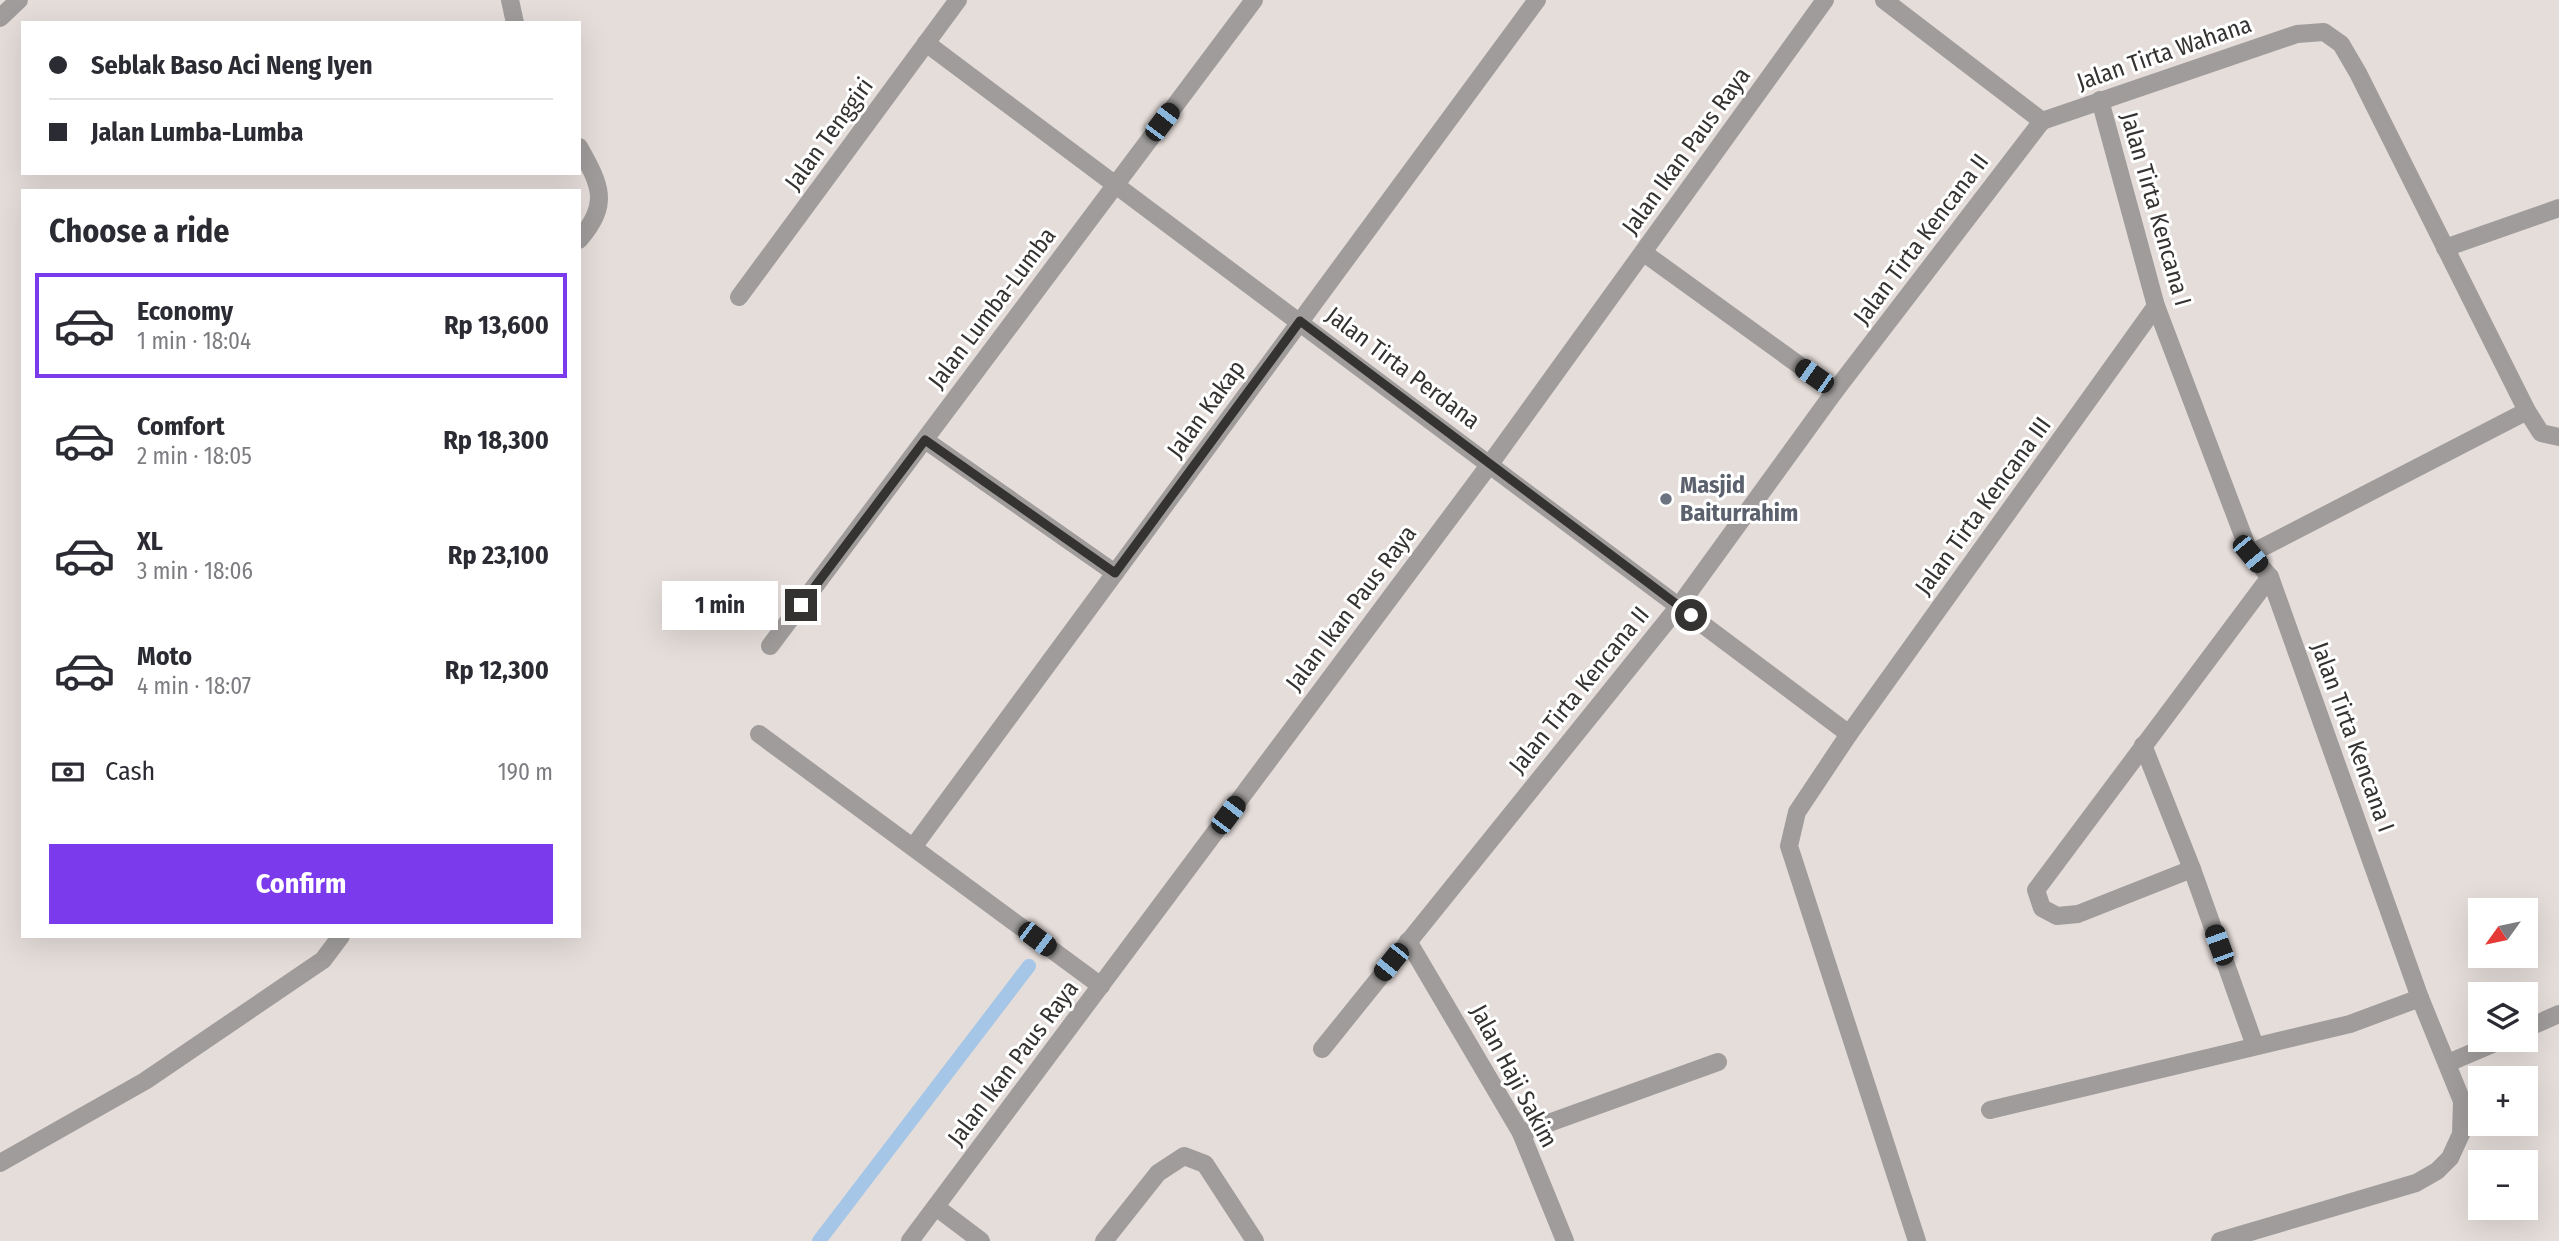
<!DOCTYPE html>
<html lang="en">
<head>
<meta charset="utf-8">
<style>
	body { margin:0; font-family:"Fira Sans Condensed",sans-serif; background:#f7f7f7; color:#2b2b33; height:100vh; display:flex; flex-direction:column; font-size:26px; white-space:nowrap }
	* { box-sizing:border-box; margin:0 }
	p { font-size:23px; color:#7c7c81 }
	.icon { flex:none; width:38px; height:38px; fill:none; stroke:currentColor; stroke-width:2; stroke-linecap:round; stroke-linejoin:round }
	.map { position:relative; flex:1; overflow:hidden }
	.panel { position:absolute; left:21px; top:189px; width:560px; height:749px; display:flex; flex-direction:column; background:#fff; border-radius:0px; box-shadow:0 7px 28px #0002 }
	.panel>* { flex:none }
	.banner { position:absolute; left:21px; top:21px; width:560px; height:154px; border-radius:0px; box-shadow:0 7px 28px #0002; display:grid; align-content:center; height:154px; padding:0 28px; background:#fff }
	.needle { width:46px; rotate:237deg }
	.controls { position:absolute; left:2468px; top:898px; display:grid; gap:14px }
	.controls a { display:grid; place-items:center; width:70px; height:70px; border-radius:0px; background:#fff; box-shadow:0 7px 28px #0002; font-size:35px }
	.end { position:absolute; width:32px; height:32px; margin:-16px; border:9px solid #353331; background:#fff; box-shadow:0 0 0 4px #fff }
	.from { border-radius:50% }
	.bubble { position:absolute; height:49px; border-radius:0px; background:#fff; box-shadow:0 7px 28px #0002; font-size:23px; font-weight:700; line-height:49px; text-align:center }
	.car { position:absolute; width:21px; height:42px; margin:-21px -10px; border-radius:9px; box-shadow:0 0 5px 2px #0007; background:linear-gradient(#222 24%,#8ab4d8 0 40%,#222 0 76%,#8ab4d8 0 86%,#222 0) }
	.banner b { display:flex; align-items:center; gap:24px; height:66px; font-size:26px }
	.banner b+b { border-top:2px solid #e1e1e2 }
	.banner i { width:18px; height:18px; background:#2b2b33 }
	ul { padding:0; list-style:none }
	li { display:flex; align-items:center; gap:21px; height:105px; margin:0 14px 10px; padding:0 14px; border:4px solid transparent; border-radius:0px }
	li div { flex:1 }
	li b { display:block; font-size:26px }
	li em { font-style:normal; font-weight:700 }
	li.selected { border-color:#7c3aed }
	li>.icon { width:63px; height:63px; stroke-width:1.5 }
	h2 { padding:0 28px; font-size:32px; line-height:84px }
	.pay { display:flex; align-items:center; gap:18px; height:77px; padding:0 28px; font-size:26px }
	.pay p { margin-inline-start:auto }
	.cta { display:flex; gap:14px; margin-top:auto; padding:14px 28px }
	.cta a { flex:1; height:80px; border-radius:0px; background:#7c3aed; color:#fff; font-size:28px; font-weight:700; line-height:80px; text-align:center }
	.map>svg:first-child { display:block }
</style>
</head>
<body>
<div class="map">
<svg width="2559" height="1241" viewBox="0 0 2559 1241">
	<rect width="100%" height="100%" fill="#e5ddda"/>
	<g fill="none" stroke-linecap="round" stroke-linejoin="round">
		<path stroke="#a5c6e6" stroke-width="14" d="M 819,1241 L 1029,966"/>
		<g stroke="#9f9c9b" stroke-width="18">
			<path d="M 510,0 L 515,23"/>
			<path d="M 1884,0 L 2042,121"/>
			<path d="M 0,18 L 19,0"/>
			<path d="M 926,43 L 1849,734"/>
			<path d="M 2100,100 L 2156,306 L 2250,554 L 2270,577 L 2420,998 L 2462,1101 L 2461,1134 L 2450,1158 L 2437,1171 L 2416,1183 L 2220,1241"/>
			<path d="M 2042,121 L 2297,34 L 2324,32 L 2341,44 L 2358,73 L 2527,411 L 2541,433 L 2559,437"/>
			<path d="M 579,147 C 601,186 610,204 579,240"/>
			<path d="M 2445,248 L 2559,208"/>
			<path d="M 1644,253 L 1835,391"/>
			<path d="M 739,297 L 958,0"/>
			<path d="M 925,440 L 1115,573"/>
			<path d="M 2250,554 L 2527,411"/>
			<path d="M 770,646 L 1254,0"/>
			<path d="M 759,734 L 1101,986"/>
			<path d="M 2143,745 L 2192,869 L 2255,1046"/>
			<path d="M 914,846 L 1537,0"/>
			<path d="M 2192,869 L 2078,914 L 2057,916 L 2042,908 L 2036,890 L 2270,577"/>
			<path d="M 1408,941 L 1521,1133 L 1565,1241"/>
			<path d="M 2525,1029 L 2559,1014"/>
			<path d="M 1322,1049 L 1679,606 L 1835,391 L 2042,121"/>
			<path d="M 2448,1063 L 2502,1040"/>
			<path d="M 1990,1110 L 2350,1024 L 2420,998"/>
			<path d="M 1521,1133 L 1718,1062"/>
			<path d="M 0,1163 L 145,1081 L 323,960 L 341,936"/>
			<path d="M 936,1207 L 981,1241"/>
			<path d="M 910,1241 L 1490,464 L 1825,0"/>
			<path d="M 1104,1241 L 1158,1173 L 1184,1156 L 1205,1164 L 1255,1241"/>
			<path d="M 1917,1241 L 1789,846 L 1797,812 L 1849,734 L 2156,306"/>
		</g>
	</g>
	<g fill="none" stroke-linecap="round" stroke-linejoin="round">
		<path stroke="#353331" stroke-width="9" d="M 801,605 L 925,440 L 1115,573 L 1300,321 L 1691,615"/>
	</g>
	<circle fill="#6b7280" stroke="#fff" stroke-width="2.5" cx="1666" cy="499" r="7"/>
	<g text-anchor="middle" stroke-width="6" stroke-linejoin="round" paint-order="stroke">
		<g font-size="24" fill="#353331" stroke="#fff">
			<text transform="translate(2164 53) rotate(-19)" y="8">Jalan Tirta Wahana</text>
			<text transform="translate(829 134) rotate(-54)" y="8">Jalan Tenggiri</text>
			<text transform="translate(1686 151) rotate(-54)" y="8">Jalan Ikan Paus Raya</text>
			<text transform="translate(2156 209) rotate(74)" y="8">Jalan Tirta Kencana I</text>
			<text transform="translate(1921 239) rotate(-53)" y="8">Jalan Tirta Kencana II</text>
			<text transform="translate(992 308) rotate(-53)" y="8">Jalan Lumba-Lumba</text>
			<text transform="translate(1403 368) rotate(37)" y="8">Jalan Tirta Perdana</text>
			<text transform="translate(1206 409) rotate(-54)" y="8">Jalan Kakap</text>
			<text transform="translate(1983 506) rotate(-54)" y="8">Jalan Tirta Kencana III</text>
			<text transform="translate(1351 608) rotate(-53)" y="8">Jalan Ikan Paus Raya</text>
			<text transform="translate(1579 690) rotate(-51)" y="8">Jalan Tirta Kencana II</text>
			<text transform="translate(2353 737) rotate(70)" y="8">Jalan Tirta Kencana I</text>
			<text transform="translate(1013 1063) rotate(-53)" y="8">Jalan Ikan Paus Raya</text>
			<text transform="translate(1514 1076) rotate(62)" y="8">Jalan Haji Sakim</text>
		</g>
		<g font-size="24" font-weight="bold" fill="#5b616d" stroke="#fff" text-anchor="start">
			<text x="1680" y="493">Masjid<tspan x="1680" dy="28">Baiturrahim</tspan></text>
		</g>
	</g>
</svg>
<div class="controls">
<a><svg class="needle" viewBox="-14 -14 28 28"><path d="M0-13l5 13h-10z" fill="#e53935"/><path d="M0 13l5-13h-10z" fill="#7c7c81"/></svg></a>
<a><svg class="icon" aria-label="layers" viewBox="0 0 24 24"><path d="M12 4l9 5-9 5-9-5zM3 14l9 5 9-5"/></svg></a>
<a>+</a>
<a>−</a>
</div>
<i class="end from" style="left:1691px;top:615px"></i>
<i class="end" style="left:801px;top:605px"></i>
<div class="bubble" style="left:662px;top:581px;width:116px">1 min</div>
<i class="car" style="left:1162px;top:122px;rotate:37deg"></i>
<i class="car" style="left:1814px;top:376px;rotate:305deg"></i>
<i class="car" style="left:2250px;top:554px;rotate:140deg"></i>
<i class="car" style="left:1228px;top:815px;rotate:37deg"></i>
<i class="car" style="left:1037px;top:939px;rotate:127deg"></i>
<i class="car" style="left:2219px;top:945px;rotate:340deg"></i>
<i class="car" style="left:1391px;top:962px;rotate:219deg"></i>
<div class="banner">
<b><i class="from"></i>Seblak Baso Aci Neng Iyen</b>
<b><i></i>Jalan Lumba-Lumba</b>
</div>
<section class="panel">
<h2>Choose a ride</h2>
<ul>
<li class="selected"><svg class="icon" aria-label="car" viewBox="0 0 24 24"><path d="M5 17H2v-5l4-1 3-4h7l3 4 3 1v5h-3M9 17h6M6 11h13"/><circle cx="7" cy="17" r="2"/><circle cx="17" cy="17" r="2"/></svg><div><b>Economy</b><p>1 min · 18:04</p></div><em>Rp 13,600</em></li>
<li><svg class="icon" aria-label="car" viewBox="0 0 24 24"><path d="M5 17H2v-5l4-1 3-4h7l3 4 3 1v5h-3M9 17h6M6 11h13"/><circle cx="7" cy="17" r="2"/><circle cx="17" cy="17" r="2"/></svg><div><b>Comfort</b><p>2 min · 18:05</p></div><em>Rp 18,300</em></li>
<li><svg class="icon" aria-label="car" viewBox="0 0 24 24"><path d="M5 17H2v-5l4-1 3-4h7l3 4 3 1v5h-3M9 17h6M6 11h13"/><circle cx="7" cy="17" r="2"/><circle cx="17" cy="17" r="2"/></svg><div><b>XL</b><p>3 min · 18:06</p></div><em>Rp 23,100</em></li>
<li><svg class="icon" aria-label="car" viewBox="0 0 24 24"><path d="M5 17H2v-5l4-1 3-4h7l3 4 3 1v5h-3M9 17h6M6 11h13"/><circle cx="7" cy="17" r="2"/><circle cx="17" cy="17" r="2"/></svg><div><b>Moto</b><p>4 min · 18:07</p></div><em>Rp 12,300</em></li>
</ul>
<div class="pay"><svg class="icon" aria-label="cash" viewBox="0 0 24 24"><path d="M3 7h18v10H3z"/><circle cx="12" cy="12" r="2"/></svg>Cash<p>190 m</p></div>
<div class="cta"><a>Confirm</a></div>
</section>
</div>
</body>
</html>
